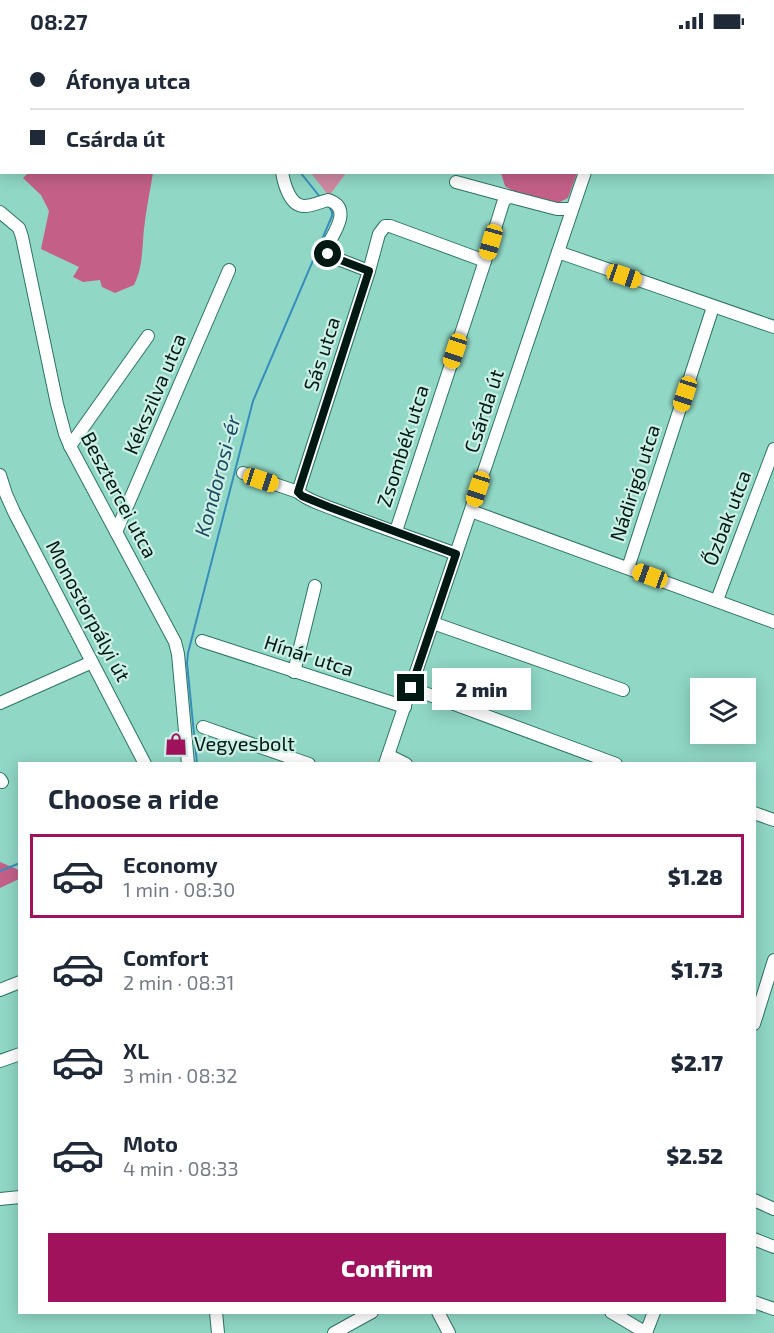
<!DOCTYPE html>
<html lang="en">
<head>
<meta charset="utf-8">
<style>
	body { margin:0; font-family:"Exo 2",sans-serif; background:#f6f6f7; color:#1f2937; height:100vh; display:flex; flex-direction:column; font-size:22px; white-space:nowrap }
	* { box-sizing:border-box; margin:0 }
	p { font-size:20px; color:#747a83 }
	.icon { flex:none; width:33px; height:33px; fill:none; stroke:currentColor; stroke-width:2; stroke-linecap:round; stroke-linejoin:round }
	.map { position:relative; flex:1; overflow:hidden }
	.side { position:absolute; left:18px; top:720px; width:738px; height:552px; display:flex; flex-direction:column; background:#fff; border-radius:0px; box-shadow:0 3px 15px #0003 }
	.side>* { flex:none }
	.top-card { position:absolute; left:0px; top:0px; width:774px; height:132px; box-shadow:0 3px 15px #0003; display:grid; align-content:center; height:132px; padding:0 30px; background:#fff }
	.buttons { position:absolute; left:690px; top:636px; display:grid; gap:12px }
	.buttons a { display:grid; place-items:center; width:66px; height:66px; border-radius:0px; background:#fff; box-shadow:0 3px 15px #0003; font-size:30px }
	.end { position:absolute; width:27px; height:27px; margin:-14px; border:8px solid #001812; background:#fff; box-shadow:0 0 0 3px #fff }
	.from { border-radius:50% }
	.bubble { position:absolute; height:42px; border-radius:0px; background:#fff; box-shadow:0 3px 15px #0003; font-size:20px; font-weight:800; line-height:42px; text-align:center }
	.car { position:absolute; width:18px; height:36px; margin:-18px -9px; border-radius:8px; box-shadow:0 0 4px 2px #0007; background:linear-gradient(#f5c518 24%,#345 0 40%,#f5c518 0 76%,#345 0 86%,#f5c518 0) }
	.top-card b { display:flex; align-items:center; gap:21px; height:57px; font-size:22px }
	.top-card b+b { border-top:2px solid #e0e1e3 }
	.top-card i { width:15px; height:15px; background:#1f2937 }
	ul { padding:0; list-style:none }
	li { display:flex; align-items:center; gap:18px; height:84px; margin:0 12px 9px; padding:0 18px; border:3px solid transparent; border-radius:0px }
	li div { flex:1 }
	li b { display:block; font-size:22px }
	li em { font-style:normal; font-weight:800 }
	li.selected { border-color:#a0125c }
	li>.icon { width:54px; height:54px; stroke-width:1.5 }
	h2 { padding:0 30px; font-size:27px; line-height:72px }
	.action { display:flex; gap:12px; margin-top:auto; padding:12px 30px }
	.action a { flex:1; height:69px; border-radius:0px; background:#a0125c; color:#fff; font-size:24px; font-weight:800; line-height:69px; text-align:center }
	.status { display:flex; justify-content:space-between; align-items:center; height:42px; padding:0 30px; background:#fff; direction:ltr }
	.status svg { height:16px; fill:currentColor }
	.map>svg:first-child { display:block }
</style>
</head>
<body>
<div class="status"><b>08:27</b><svg viewBox="0 0 49 12"><path d="M0 12V9h3v3zM5 12V6h3v6zM10 12V3h3v9zM15 12V0h3v12zM26 1h20v11H26zM47 4h2v5h-2z"/></svg></div>
<div class="map">
<svg width="774" height="1291" viewBox="0 0 774 1291">
	<rect width="100%" height="100%" fill="#90d7c5"/>
	<g fill="#cf89a2">
		<rect x="254" y="0" width="253" height="2"/>
		<path d="M 311,131 L 346,131 L 329,154 Z"/>
	</g>
	<g fill="#c46088">
		<path d="M 507,0 L 624,0 L 623,2 L 507,2 Z"/>
		<path d="M 28,131 L 153,131 C 150,149 146,168 144,187 C 142,206 143,225 134,243 L 115,251 L 102,245 L 100,238 L 83,240 L 73,235 L 79,225 L 41,207 L 49,169 L 41,153 L 23,136 Z"/>
		<path d="M 501,131 L 577,131 L 568,156 L 558,161 L 516,151 L 505,144 Z"/>
		<path d="M 0,820 L 19,828 L 19,837 L 0,846 Z"/>
	</g>
	<g fill="none" stroke-linecap="round" stroke-linejoin="round">
		<g stroke="#378ebd" stroke-width="2">
			<path d="M 247,0 L 247,2"/>
			<path d="M 300,130 L 320,155"/>
			<path d="M 197,722 L 187,621 L 188,611 L 253,359 L 332,174 L 332,170 L 330,166"/>
			<path d="M 0,829 L 20,821"/>
		</g>
		<g stroke="#2c7464" stroke-width="14">
			<g id="minor">
				<path d="M 61,0 L 65,2"/>
				<path d="M 146,0 L 159,2"/>
				<path d="M 45,2 L 46,0"/>
				<path d="M 631,2 L 631,0"/>
				<path d="M 0,58 L 2,56"/>
				<path d="M 282,130 C 284,142 290,164 304,164 C 312,164 320,160 328,158 C 353,166 334,191 326,206 L 330,214 L 369,229"/>
				<path d="M 456,140 L 511,155"/>
				<path d="M 0,170 L 19,186 L 22,195 L 57,362 L 65,392 L 70,404 L 175,600 L 178,612 L 188,722"/>
				<path d="M 558,210 L 774,285"/>
				<path d="M 70,404 L 148,294"/>
				<path d="M 243,431 L 298,450 C 308,459 324,463 336,468 C 376,484 416,497 456,512"/>
				<path d="M 0,433 L 6,452 L 14,470 L 145,722"/>
				<path d="M 298,450 L 369,229 L 379,192 L 385,184 L 390,184 L 485,219"/>
				<path d="M 471,469 L 774,580"/>
				<path d="M 396,489 L 485,219 L 503,161 L 506,156 L 511,155 L 557,167 L 572,167"/>
				<path d="M 116,490 L 229,228"/>
				<path d="M 628,526 L 713,265"/>
				<path d="M 717,558 L 774,407"/>
				<path d="M 433,581 L 623,648"/>
				<path d="M 202,599 L 405,665"/>
				<path d="M 294,630 L 315,544"/>
				<path d="M 411,646 L 616,722"/>
				<path d="M 0,661 L 92,620"/>
				<path d="M 203,685 L 309,722"/>
				<path d="M 388,713 L 406,722"/>
				<path d="M 385,722 L 585,130"/>
				<path d="M 0,737 L 2,740"/>
				<path d="M 754,771 L 774,778"/>
				<path d="M 0,948 L 20,940"/>
				<path d="M 754,982 L 774,918"/>
				<path d="M 0,1019 L 20,1012"/>
				<path d="M 0,1157 L 20,1155"/>
				<path d="M 754,1158 L 774,1167"/>
				<path d="M 754,1197 L 774,1205"/>
				<path d="M 754,1260 L 774,1267"/>
				<path d="M 216,1270 L 218,1291"/>
				<path d="M 438,1270 L 449,1291"/>
				<path d="M 611,1270 L 646,1291 L 654,1270"/>
				<path d="M 334,1291 L 372,1270"/>
			</g>
		</g>
		<use href="#minor" stroke="#fff" stroke-width="12"/>
	</g>
	<g fill="none" stroke-linecap="round" stroke-linejoin="round">
		<path stroke="#001812" stroke-width="8" d="M 328,212 L 330,214 L 369,229 L 298,450 L 302,454 L 329,465 L 456,512 L 411,646"/>
	</g>
	<defs>
		<g id="shop-bare" transform="scale(1.8)"><path d="M-5-2.5h2.3a2.7 3.5 0 0 1 5.4 0H5L5.5 6h-11ZM-1.5-2.5h3a1.5 2.3 0 0 0-3 0Z" fill="#a0125c" stroke="#cdf0e6" stroke-width="2.5" paint-order="stroke"/></g>
	</defs>
	<g fill-rule="evenodd">
		<use href="#shop-bare" x="176" y="702"/>
	</g>
	<g text-anchor="middle" stroke-width="4.5" stroke-linejoin="round" paint-order="stroke">
		<g font-size="20" fill="#001812" stroke="#cdf0e6">
			<text transform="translate(322 312) rotate(-72)" y="7">Sás utca</text>
			<text transform="translate(155 352) rotate(-67)" y="7">Kékszilva utca</text>
			<text transform="translate(484 369) rotate(-72)" y="7">Csárda út</text>
			<text transform="translate(403 404) rotate(-72)" y="7">Zsombék utca</text>
			<text transform="translate(635 441) rotate(-72)" y="7">Nádirigó utca</text>
			<text transform="translate(119 453) rotate(62)" y="7">Besztercei utca</text>
			<text transform="translate(727 476) rotate(-69)" y="7">Őzbak utca</text>
			<text transform="translate(88 569) rotate(62)" y="7">Monostorpályi út</text>
			<text transform="translate(309 614) rotate(18)" y="7">Hínár utca</text>
		</g>
		<g font-size="20" fill="#001812" stroke="#cdf0e6" text-anchor="start">
			<text x="194" y="709">Vegyesbolt</text>
		</g>
		<g font-size="21" font-style="italic" fill="#1c4a64" stroke="#cdf0e6">
			<text transform="translate(218 434) rotate(-75)" y="7">Kondorosi-ér</text>
		</g>
	</g>
</svg>
<div class="buttons">
<a><svg class="icon" aria-label="layers" viewBox="0 0 24 24"><path d="M12 4l9 5-9 5-9-5zM3 14l9 5 9-5"/></svg></a>
</div>
<i class="end from" style="left:328px;top:212px"></i>
<i class="end" style="left:411px;top:646px"></i>
<div class="bubble" style="left:432px;top:626px;width:99px">2 min</div>
<i class="car" style="left:491px;top:200px;rotate:196deg"></i>
<i class="car" style="left:624px;top:234px;rotate:109deg"></i>
<i class="car" style="left:455px;top:309px;rotate:198deg"></i>
<i class="car" style="left:685px;top:352px;rotate:198deg"></i>
<i class="car" style="left:261px;top:438px;rotate:108deg"></i>
<i class="car" style="left:478px;top:447px;rotate:198deg"></i>
<i class="car" style="left:650px;top:534px;rotate:290deg"></i>
<div class="top-card">
<b><i class="from"></i>Áfonya utca</b>
<b><i></i>Csárda út</b>
</div>
<section class="side">
<h2>Choose a ride</h2>
<ul>
<li class="selected"><svg class="icon" aria-label="car" viewBox="0 0 24 24"><path d="M5 17H2v-5l4-1 3-4h7l3 4 3 1v5h-3M9 17h6M6 11h13"/><circle cx="7" cy="17" r="2"/><circle cx="17" cy="17" r="2"/></svg><div><b>Economy</b><p>1 min · 08:30</p></div><em>$1.28</em></li>
<li><svg class="icon" aria-label="car" viewBox="0 0 24 24"><path d="M5 17H2v-5l4-1 3-4h7l3 4 3 1v5h-3M9 17h6M6 11h13"/><circle cx="7" cy="17" r="2"/><circle cx="17" cy="17" r="2"/></svg><div><b>Comfort</b><p>2 min · 08:31</p></div><em>$1.73</em></li>
<li><svg class="icon" aria-label="car" viewBox="0 0 24 24"><path d="M5 17H2v-5l4-1 3-4h7l3 4 3 1v5h-3M9 17h6M6 11h13"/><circle cx="7" cy="17" r="2"/><circle cx="17" cy="17" r="2"/></svg><div><b>XL</b><p>3 min · 08:32</p></div><em>$2.17</em></li>
<li><svg class="icon" aria-label="car" viewBox="0 0 24 24"><path d="M5 17H2v-5l4-1 3-4h7l3 4 3 1v5h-3M9 17h6M6 11h13"/><circle cx="7" cy="17" r="2"/><circle cx="17" cy="17" r="2"/></svg><div><b>Moto</b><p>4 min · 08:33</p></div><em>$2.52</em></li>
</ul>
<div class="action"><a>Confirm</a></div>
</section>
</div>
</body>
</html>
